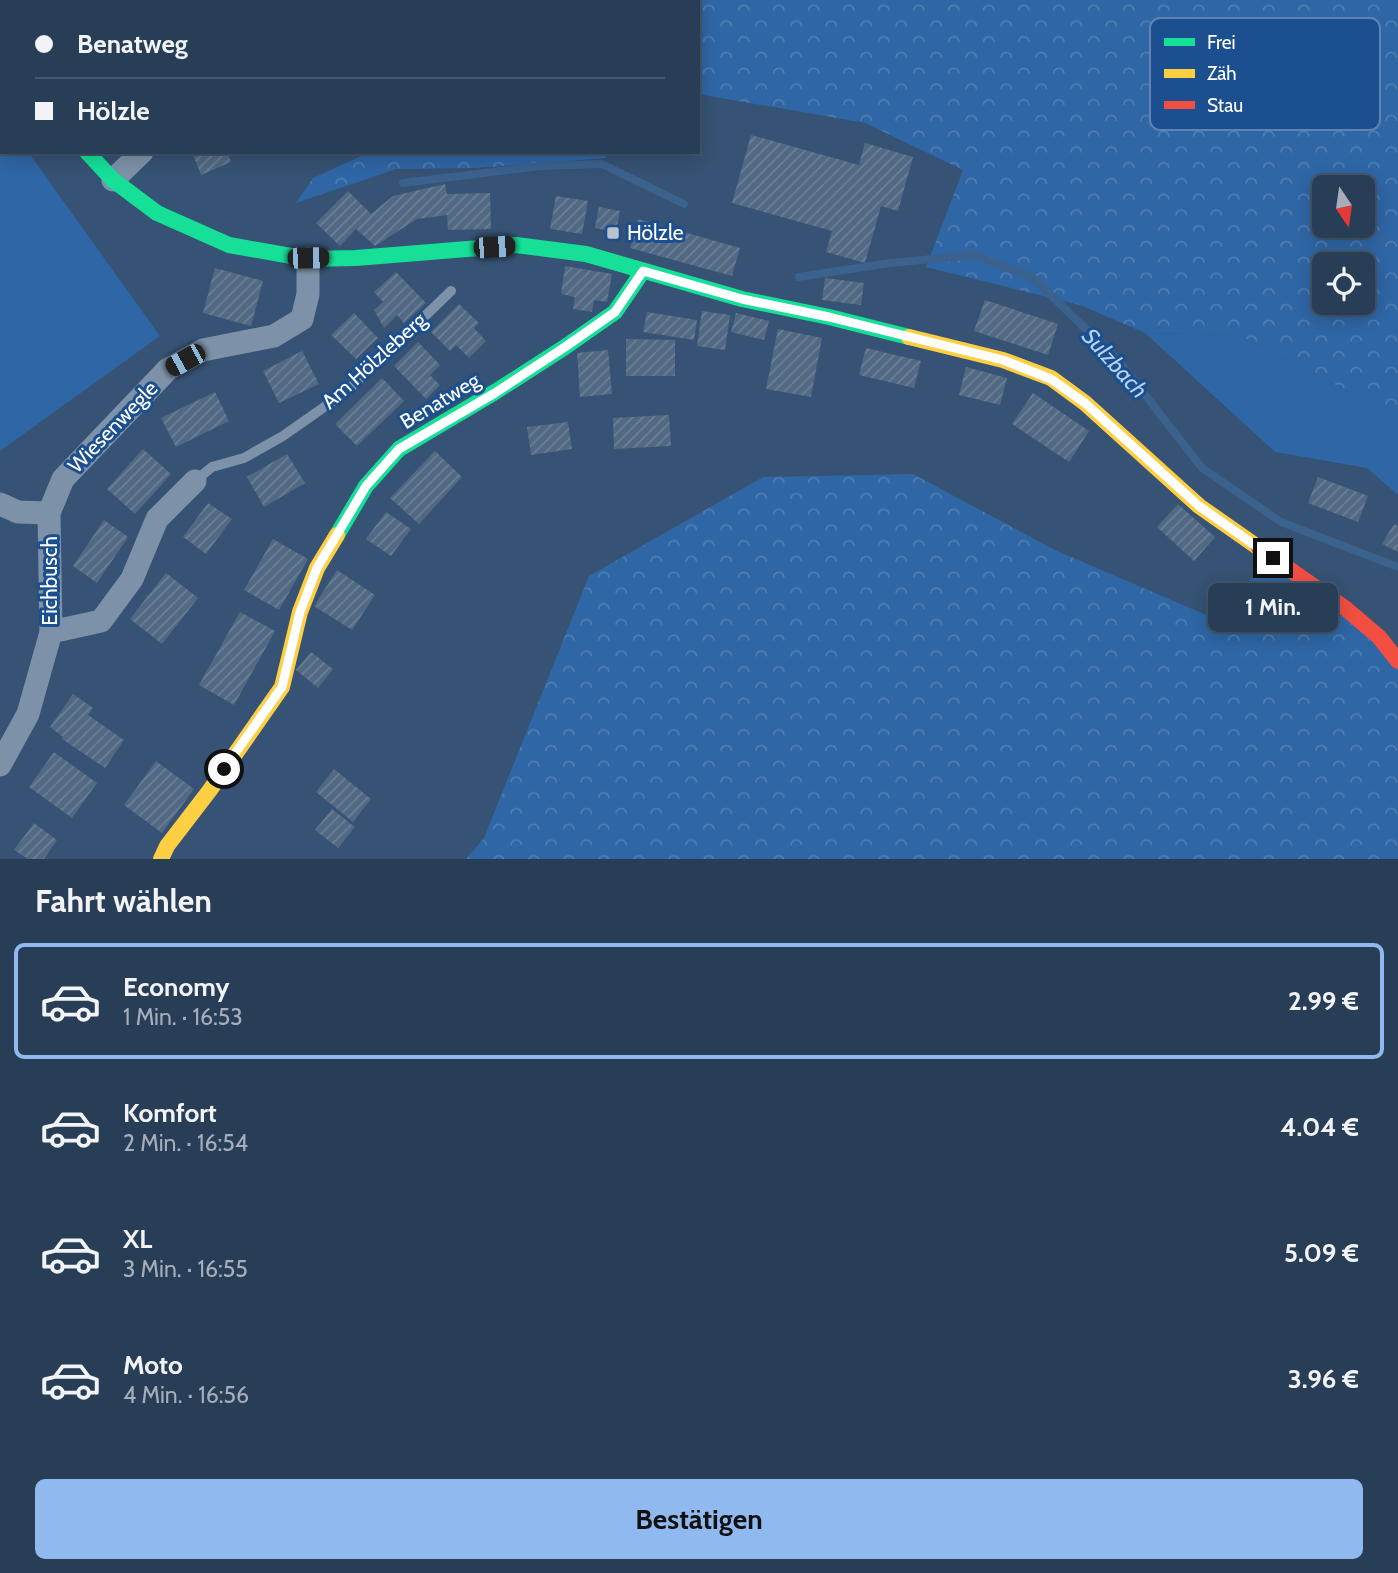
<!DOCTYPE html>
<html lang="de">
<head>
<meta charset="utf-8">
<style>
	body { margin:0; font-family:Cabin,sans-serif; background:#30455d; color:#f1f3f6; height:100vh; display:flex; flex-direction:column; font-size:26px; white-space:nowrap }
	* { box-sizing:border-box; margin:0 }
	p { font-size:23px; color:#a5aeba }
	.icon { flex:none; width:38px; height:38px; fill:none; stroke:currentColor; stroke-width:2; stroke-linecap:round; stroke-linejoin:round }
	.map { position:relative; height:859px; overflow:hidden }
	.sheet { display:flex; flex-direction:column; background:#283e57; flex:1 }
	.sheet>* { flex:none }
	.guide { position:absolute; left:0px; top:0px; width:700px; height:154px; box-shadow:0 4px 18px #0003,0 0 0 2px #44576d; display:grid; align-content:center; height:154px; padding:0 35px; background:#283e57 }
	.needle { width:46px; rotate:167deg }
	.tools { position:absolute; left:1312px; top:175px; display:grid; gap:14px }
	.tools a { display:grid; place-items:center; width:63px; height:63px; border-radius:10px; background:#283e57; box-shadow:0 4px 18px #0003,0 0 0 2px #44576d; font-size:35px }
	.end { position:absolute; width:32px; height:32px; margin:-16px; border:9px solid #fff; background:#111; box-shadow:0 0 0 4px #111 }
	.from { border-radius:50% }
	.bubble { position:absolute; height:49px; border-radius:10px; background:#283e57; box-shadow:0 4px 18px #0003,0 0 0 2px #44576d; font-size:23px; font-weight:700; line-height:49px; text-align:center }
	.car { position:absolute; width:21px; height:42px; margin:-21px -10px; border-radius:9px; box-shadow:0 0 5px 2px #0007; background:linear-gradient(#222 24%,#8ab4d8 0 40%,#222 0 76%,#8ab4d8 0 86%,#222 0) }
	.guide b { display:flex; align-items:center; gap:24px; height:66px; font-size:26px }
	.guide b+b { border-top:2px solid #44576d }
	.guide i { width:18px; height:18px; background:#f1f3f6 }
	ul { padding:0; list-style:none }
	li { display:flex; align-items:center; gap:21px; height:116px; margin:0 14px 10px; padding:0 21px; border:4px solid transparent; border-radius:10px }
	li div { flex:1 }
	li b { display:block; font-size:26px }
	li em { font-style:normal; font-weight:700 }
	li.selected { border-color:#90b9f0 }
	li>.icon { width:63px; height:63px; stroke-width:1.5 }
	h2 { padding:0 35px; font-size:32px; line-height:84px }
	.button { display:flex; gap:14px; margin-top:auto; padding:14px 35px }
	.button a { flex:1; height:80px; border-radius:10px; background:#90b9f0; color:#111; font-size:28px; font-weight:700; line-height:80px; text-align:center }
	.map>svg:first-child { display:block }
</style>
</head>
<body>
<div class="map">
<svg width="1398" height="859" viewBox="0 0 1398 859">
	<defs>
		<pattern id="forest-crowns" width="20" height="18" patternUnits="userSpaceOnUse" patternTransform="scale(1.75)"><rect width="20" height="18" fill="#2f66a5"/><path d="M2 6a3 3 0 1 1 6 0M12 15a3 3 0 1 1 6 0" fill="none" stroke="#4e7db2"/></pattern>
		<pattern id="building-hatch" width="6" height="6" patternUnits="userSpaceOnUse" patternTransform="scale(1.75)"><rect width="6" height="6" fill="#526984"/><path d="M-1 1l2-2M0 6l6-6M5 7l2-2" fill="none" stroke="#6c8096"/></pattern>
	</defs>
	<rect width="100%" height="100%" fill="#365274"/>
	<g fill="#2f66a5">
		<path d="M 0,114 L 2,116 L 2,152 L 28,152 L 160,336 L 0,451 Z"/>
		<path d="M 1145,333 L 1239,335 L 1398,417 L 1398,495 L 1367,468 L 1275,452 Z"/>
	</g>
	<g fill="url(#forest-crowns)" fill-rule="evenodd">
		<path d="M 566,0 L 1398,0 L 1398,417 L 1239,335 L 1145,333 L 1080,305 L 926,267 L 963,170 L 865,123 L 698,94 L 698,2 L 563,2 ZM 1363,187 L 1363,226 L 1325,226 L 1325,187 ZM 1363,264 L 1363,303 L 1325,303 L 1325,264 Z"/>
		<path d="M 370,152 L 608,152 L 606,158 L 476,168 L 396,169 L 296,203 L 313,178 Z"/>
		<path d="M 913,474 L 1055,550 L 1211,617 L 1273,558 L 1398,661 L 1398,859 L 466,859 L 484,838 L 589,576 L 763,477 Z"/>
	</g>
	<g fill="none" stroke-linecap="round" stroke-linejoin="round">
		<g stroke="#3b618d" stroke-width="8">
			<path d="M 403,183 L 540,166 L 602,164 L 684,204"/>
			<path d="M 799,277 L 890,263 L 974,255 L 1032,277 L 1118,360 L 1202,468 L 1281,522 L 1398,567"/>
		</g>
	</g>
	<g fill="url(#building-hatch)">
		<path d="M 751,135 L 859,165 L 865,143 L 913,157 L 898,211 L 881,206 L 865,263 L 826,252 L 832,231 L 732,203 Z"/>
		<path d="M 192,152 L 227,152 L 231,162 L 201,175 Z"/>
		<path d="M 445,184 L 447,194 L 490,193 L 491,229 L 448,230 L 447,215 L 417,219 L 375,246 L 356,229 L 340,246 L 316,223 L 348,191 L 371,214 L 393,196 Z"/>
		<path d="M 556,196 L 588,201 L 582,234 L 550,229 Z"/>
		<path d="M 599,207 L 620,211 L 616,232 L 595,228 Z"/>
		<path d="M 638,219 L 740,248 L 732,276 L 630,248 Z"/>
		<path d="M 565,266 L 612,274 L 607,302 L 594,300 L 592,312 L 573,309 L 575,297 L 561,294 Z"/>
		<path d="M 215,268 L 263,281 L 251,326 L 203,313 Z"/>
		<path d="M 396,272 L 426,303 L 404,323 L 397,315 L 384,328 L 374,310 L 383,302 L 374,292 Z"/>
		<path d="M 825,278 L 864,283 L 861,305 L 822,300 Z"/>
		<path d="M 985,300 L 1058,324 L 1048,355 L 974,331 Z"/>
		<path d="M 459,304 L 479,323 L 474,328 L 486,341 L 469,358 L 456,345 L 450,351 L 431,332 Z"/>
		<path d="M 702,311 L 730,315 L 725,350 L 697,346 Z"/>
		<path d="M 647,312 L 697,320 L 694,340 L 643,332 Z"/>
		<path d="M 354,313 L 378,338 L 356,359 L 331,335 Z"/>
		<path d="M 736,313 L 769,321 L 764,340 L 731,332 Z"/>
		<path d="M 778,329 L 822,338 L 811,397 L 766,389 Z"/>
		<path d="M 626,339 L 675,340 L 675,376 L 626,376 Z"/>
		<path d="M 418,342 L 440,365 L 430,375 L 440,385 L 426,399 L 394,366 Z"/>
		<path d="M 866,348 L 921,361 L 914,388 L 859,375 Z"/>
		<path d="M 608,350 L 612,394 L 580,397 L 577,353 Z"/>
		<path d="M 302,351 L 319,384 L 279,403 L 263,371 Z"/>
		<path d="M 966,367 L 1007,378 L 1000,405 L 959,395 Z"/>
		<path d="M 382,378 L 404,401 L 357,446 L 335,424 Z"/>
		<path d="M 215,392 L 229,421 L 176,447 L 161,418 Z"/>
		<path d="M 1033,393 L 1089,431 L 1069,462 L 1012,424 Z"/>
		<path d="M 669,415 L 671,446 L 614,449 L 613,418 Z"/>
		<path d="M 568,422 L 572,449 L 531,455 L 527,427 Z"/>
		<path d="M 143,449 L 171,474 L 135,514 L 107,489 Z"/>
		<path d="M 435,451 L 462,477 L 419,524 L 390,498 Z"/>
		<path d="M 287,454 L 305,483 L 264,507 L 247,477 Z"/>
		<path d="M 1318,477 L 1368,496 L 1358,522 L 1308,503 Z"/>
		<path d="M 208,503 L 232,519 L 206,554 L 183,537 Z"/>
		<path d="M 1178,504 L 1215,537 L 1194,561 L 1157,527 Z"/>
		<path d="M 386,512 L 411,529 L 391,556 L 366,539 Z"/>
		<path d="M 104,520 L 128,537 L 97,583 L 73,566 Z"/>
		<path d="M 1394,524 L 1398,526 L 1398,552 L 1382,544 Z"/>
		<path d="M 273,539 L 308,559 L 279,610 L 244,590 Z"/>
		<path d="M 337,570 L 375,595 L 352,630 L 314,606 Z"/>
		<path d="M 166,573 L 198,598 L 162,644 L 130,619 Z"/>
		<path d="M 240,612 L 275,631 L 234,705 L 199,685 Z"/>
		<path d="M 311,652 L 333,669 L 318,688 L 296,670 Z"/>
		<path d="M 73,694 L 93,708 L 88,715 L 124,740 L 105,768 L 62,739 L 63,737 L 50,727 Z"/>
		<path d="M 54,752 L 97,783 L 72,818 L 29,787 Z"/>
		<path d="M 156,761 L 194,789 L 162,833 L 124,805 Z"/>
		<path d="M 334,769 L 371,799 L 353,822 L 316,792 Z"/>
		<path d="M 332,809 L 355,827 L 338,848 L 315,830 Z"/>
		<path d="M 34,823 L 57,840 L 44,859 L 28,859 L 14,850 Z"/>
	</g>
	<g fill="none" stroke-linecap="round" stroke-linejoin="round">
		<path stroke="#7d92a8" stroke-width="10" d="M 195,481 L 212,467 L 244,458 L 283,436 L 347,391 L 451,291"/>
		<g stroke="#7d92a8" stroke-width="23">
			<path d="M 119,0 L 120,2"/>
			<path d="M 208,0 L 208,2"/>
			<path d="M 332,0 L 332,2"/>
			<path d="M 113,180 L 142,152"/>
			<path d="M 0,504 L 18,512 L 49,513 L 63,479 L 168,369 L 203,350 L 274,336 L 302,319 L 308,294 L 308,259"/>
			<path d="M 51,632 L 101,621 L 132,579 L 157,519 L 195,481"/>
			<path d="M 0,765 L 28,714 L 51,632 L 49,513"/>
		</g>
		<g stroke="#16e098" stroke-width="16">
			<path d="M 0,38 L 2,40"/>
			<path d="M 87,152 L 113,180 L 157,213 L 229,245 L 308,259 L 356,258 L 516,245 L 586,254 L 742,299 L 829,317 L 909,337"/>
			<path d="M 337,535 L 366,486 L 399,449 L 495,392 L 565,347 L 615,312 L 643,271"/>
		</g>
		<g stroke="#ffcf43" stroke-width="16">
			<path d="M 909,337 L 1003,360 L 1051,378 L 1085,403 L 1199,506 L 1259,548"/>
			<path d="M 161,859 L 167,846 L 210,790 L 282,687 L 300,612 L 317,568 L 337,535"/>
		</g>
		<path stroke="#f24e42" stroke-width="16" d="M 1259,548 L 1345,608 L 1379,637 L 1398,661"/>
	</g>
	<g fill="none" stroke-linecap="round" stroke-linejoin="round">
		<path stroke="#fff" stroke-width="9" d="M 224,769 L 282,687 L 300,612 L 317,568 L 366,486 L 399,449 L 495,393 L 565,347 L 615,312 L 643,271 L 742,299 L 829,317 L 1003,360 L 1051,379 L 1085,403 L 1199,506 L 1273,558"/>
	</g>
	<rect fill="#b9c2ce" stroke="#1b4f8f" stroke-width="2.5" x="606" y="226" width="14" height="14" rx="3.5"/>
	<g text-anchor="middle" stroke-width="6" stroke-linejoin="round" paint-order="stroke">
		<g font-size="21" fill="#fff" stroke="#1b4f8f" text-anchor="start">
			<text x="627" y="240">Hölzle</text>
		</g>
		<g font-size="21" fill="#fff" stroke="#1b4f8f">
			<text transform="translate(374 361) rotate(-42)" y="7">Am Hölzleberg</text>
			<text transform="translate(440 401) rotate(-31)" y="7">Benatweg</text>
			<text transform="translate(113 427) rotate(-46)" y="7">Wiesenwegle</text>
			<text transform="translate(50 581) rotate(-90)" y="7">Eichbusch</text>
		</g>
		<g font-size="23" font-style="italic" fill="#b5d3f5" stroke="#1b4f8f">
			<text transform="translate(1115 363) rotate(48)" y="8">Sulzbach</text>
		</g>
	</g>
	<rect x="1150" y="18" width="230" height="112" rx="10" fill="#1b4f8f" stroke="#5f84b1" stroke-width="2"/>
	<rect x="1164" y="38" width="31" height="8" fill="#16e098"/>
	<rect x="1164" y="69" width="31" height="9" fill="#ffcf43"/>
	<rect x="1164" y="101" width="31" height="8" fill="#f24e42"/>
	<g font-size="19" fill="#fff">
		<text x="1207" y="49">Frei</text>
		<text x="1207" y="80">Zäh</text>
		<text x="1207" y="112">Stau</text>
	</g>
</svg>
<div class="tools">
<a><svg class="needle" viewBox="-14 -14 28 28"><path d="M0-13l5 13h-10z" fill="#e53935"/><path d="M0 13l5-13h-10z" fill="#a5aeba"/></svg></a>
<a><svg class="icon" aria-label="locate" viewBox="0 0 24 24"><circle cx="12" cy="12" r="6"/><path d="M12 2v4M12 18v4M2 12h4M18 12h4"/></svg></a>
</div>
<i class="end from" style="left:224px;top:769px"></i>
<i class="end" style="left:1273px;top:558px"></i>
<div class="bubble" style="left:1208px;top:583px;width:130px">1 Min.</div>
<i class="car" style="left:494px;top:247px;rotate:86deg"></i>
<i class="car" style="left:308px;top:258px;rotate:89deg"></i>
<i class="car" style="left:185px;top:360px;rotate:241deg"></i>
<div class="guide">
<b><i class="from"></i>Benatweg</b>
<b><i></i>Hölzle</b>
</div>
</div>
<section class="sheet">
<h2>Fahrt wählen</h2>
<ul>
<li class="selected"><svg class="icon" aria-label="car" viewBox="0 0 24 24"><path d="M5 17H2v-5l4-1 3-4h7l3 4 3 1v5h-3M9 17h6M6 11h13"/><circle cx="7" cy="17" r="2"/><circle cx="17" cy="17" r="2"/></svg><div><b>Economy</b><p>1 Min. · 16:53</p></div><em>2.99 €</em></li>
<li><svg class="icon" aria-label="car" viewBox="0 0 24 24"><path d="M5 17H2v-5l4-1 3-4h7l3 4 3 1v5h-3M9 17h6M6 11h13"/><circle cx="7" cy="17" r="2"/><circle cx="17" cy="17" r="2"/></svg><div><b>Komfort</b><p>2 Min. · 16:54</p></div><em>4.04 €</em></li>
<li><svg class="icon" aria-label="car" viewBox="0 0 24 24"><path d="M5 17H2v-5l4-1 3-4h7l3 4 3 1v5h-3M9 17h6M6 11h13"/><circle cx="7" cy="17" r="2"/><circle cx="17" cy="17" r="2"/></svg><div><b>XL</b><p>3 Min. · 16:55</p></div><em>5.09 €</em></li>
<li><svg class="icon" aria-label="car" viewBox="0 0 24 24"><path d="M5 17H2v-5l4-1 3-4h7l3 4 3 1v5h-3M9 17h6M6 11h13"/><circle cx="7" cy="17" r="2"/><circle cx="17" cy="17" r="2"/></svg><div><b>Moto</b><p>4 Min. · 16:56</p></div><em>3.96 €</em></li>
</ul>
<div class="button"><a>Bestätigen</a></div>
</section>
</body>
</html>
